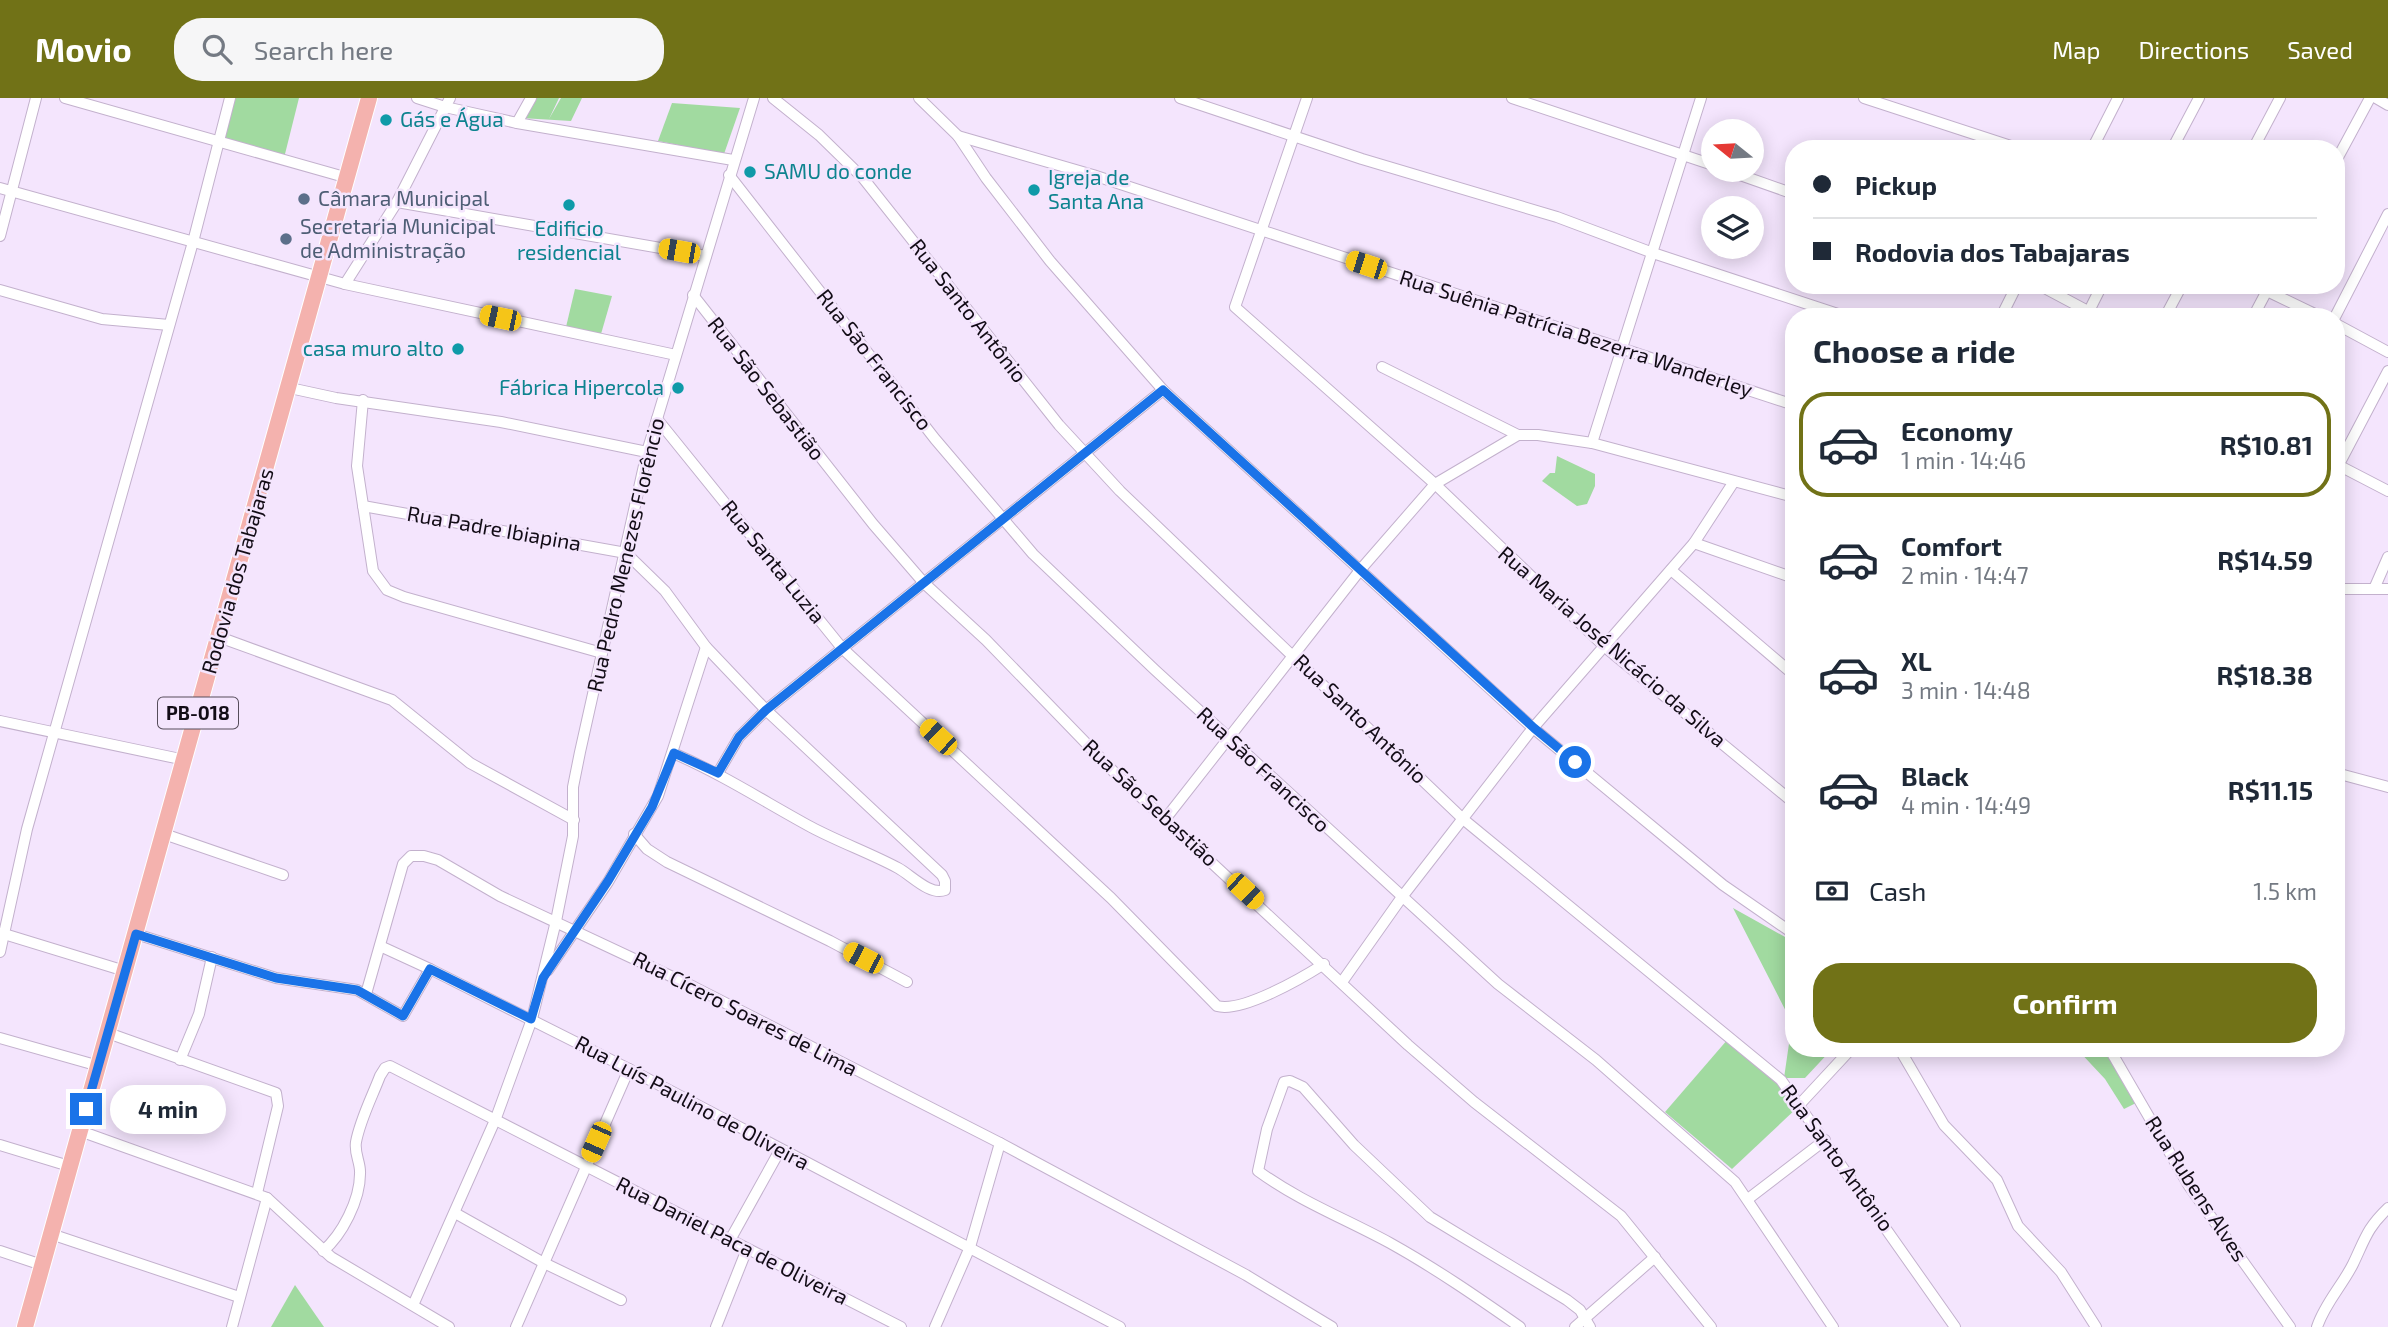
<!DOCTYPE html>
<html lang="en">
<head>
<meta charset="utf-8">
<style>
	body { margin:0; font-family:"Exo 2",sans-serif; background:#f6f6f7; color:#1f2937; height:100vh; display:flex; flex-direction:column; font-size:26px; white-space:nowrap }
	* { box-sizing:border-box; margin:0 }
	p { font-size:23px; color:#747a83 }
	.icon { flex:none; width:38px; height:38px; fill:none; stroke:currentColor; stroke-width:2; stroke-linecap:round; stroke-linejoin:round }
	.map { position:relative; flex:1; overflow:hidden }
	.panel { position:absolute; left:1785px; top:210px; width:560px; height:749px; display:flex; flex-direction:column; background:#fff; border-radius:28px; box-shadow:0 4px 18px #0003 }
	.panel>* { flex:none }
	.banner { position:absolute; left:1785px; top:42px; width:560px; height:154px; border-radius:28px; box-shadow:0 4px 18px #0003; display:grid; align-content:center; height:154px; padding:0 28px; background:#fff }
	.needle { width:46px; rotate:288deg }
	.buttons { position:absolute; left:1701px; top:21px; display:grid; gap:14px }
	.buttons a { display:grid; place-items:center; width:63px; height:63px; border-radius:50%; background:#fff; box-shadow:0 4px 18px #0003; font-size:35px }
	.end { position:absolute; width:32px; height:32px; margin:-16px; border:9px solid #1a73e8; background:#fff; box-shadow:0 0 0 4px #fff }
	.from { border-radius:50% }
	.bubble { position:absolute; height:49px; border-radius:24px; background:#fff; box-shadow:0 4px 18px #0003; font-size:23px; font-weight:700; line-height:49px; text-align:center }
	.car { position:absolute; width:21px; height:42px; margin:-21px -10px; border-radius:9px; box-shadow:0 0 5px 2px #0007; background:linear-gradient(#f5c518 24%,#345 0 40%,#f5c518 0 76%,#345 0 86%,#f5c518 0) }
	.banner b { display:flex; align-items:center; gap:24px; height:66px; font-size:26px }
	.banner b+b { border-top:2px solid #e0e1e3 }
	.banner i { width:18px; height:18px; background:#1f2937 }
	ul { padding:0; list-style:none }
	li { display:flex; align-items:center; gap:21px; height:105px; margin:0 14px 10px; padding:0 14px; border:4px solid transparent; border-radius:28px }
	li div { flex:1 }
	li b { display:block; font-size:26px }
	li em { font-style:normal; font-weight:700 }
	li.active { border-color:#717217 }
	li>.icon { width:63px; height:63px; stroke-width:1.5 }
	h2 { padding:0 28px; font-size:32px; line-height:84px }
	.pay { display:flex; align-items:center; gap:18px; height:77px; padding:0 28px; font-size:26px }
	.pay p { margin-inline-start:auto }
	.button { display:flex; gap:14px; margin-top:auto; padding:14px 28px }
	.button a { flex:1; height:80px; border-radius:28px; background:#717217; color:#fff; font-size:28px; font-weight:700; line-height:80px; text-align:center }
	header { display:flex; align-items:center; gap:42px; box-sizing:border-box; height:98px; padding:0 35px; background:#717217; color:#fff }
	header strong { font-size:33px }
	nav { display:flex; gap:38px; margin-inline-start:auto; font-size:24px }
	.search { width:490px; height:63px; background:#f6f6f7; display:flex; align-items:center; gap:18px; box-sizing:border-box; padding:0 24px; border-radius:28px; color:#747a83; font-size:26px }
	.map>svg:first-child { display:block }
</style>
</head>
<body>
<header>
<strong>Movio</strong>
<div class="search"><svg class="icon" aria-label="search" viewBox="0 0 24 24"><circle cx="10" cy="10" r="6"/><path d="M15 15l6 6"/></svg>Search here</div>
<nav><a>Map</a><a>Directions</a><a>Saved</a></nav>
</header>
<div class="map">
<svg width="2388" height="1229" viewBox="0 0 2388 1229">
	<rect width="100%" height="100%" fill="#f4e5fd"/>
	<g fill="#a1daa0">
		<path d="M 233,0 L 299,0 L 284,60 L 221,44 Z"/>
		<path d="M 533,0 L 559,0 L 549,21 L 561,0 L 582,0 L 571,23 L 521,20 Z"/>
		<path d="M 672,5 L 740,10 L 724,56 L 658,43 Z"/>
		<path d="M 575,191 L 612,198 L 601,236 L 566,229 Z"/>
		<path d="M 1557,358 L 1595,376 L 1595,388 L 1587,406 L 1577,408 L 1542,383 L 1550,375 L 1555,375 Z"/>
		<path d="M 1733,810 L 1794,844 L 1794,950 L 1833,950 L 1805,980 L 1784,980 L 1792,925 Z"/>
		<path d="M 1728,941 L 1778,984 L 1798,1009 L 1732,1071 L 1665,1014 Z"/>
		<path d="M 2076,950 L 2106,950 L 2136,1005 L 2124,1011 L 2105,981 Z"/>
		<path d="M 295,1187 L 324,1229 L 271,1229 Z"/>
	</g>
	<g fill="none" stroke-linecap="round" stroke-linejoin="round">
		<g stroke="#c3b1cd" stroke-width="12">
			<g id="street">
				<path d="M 65,0 L 348,80"/>
				<path d="M 417,0 L 445,9 L 517,25 L 733,62"/>
				<path d="M 773,0 L 819,37 L 863,80 L 1059,327 L 1120,393 L 1463,721 L 1781,982 L 1955,1229"/>
				<path d="M 919,0 L 958,38 L 986,80 L 1050,163 L 1163,292 L 1533,630 L 1723,787 L 1794,836"/>
				<path d="M 1180,0 L 1362,61 L 1557,119 L 1653,155 L 1847,219"/>
				<path d="M 1307,0 L 1235,209 L 1435,386 L 1605,549 L 1794,705"/>
				<path d="M 1512,0 L 1713,67"/>
				<path d="M 1864,0 L 2020,51"/>
				<path d="M 2376,0 L 2388,7"/>
				<path d="M 517,25 L 531,0"/>
				<path d="M 958,38 L 1093,77 L 1794,307"/>
				<path d="M 2092,51 L 2118,0"/>
				<path d="M 2172,51 L 2199,0"/>
				<path d="M 2253,51 L 2280,0"/>
				<path d="M 2336,63 L 2370,0"/>
				<path d="M 1726,72 L 1794,96"/>
				<path d="M 729,77 L 935,341 L 1033,456 L 1155,572 L 1498,886 L 1596,962 L 1735,1084 L 1833,1229"/>
				<path d="M 0,90 L 345,186 L 397,104 L 450,0"/>
				<path d="M 397,104 L 706,158"/>
				<path d="M 0,138 L 36,0"/>
				<path d="M 345,186 L 676,257"/>
				<path d="M 2039,187 L 2099,219"/>
				<path d="M 0,192 L 102,221 L 169,227"/>
				<path d="M 2267,193 L 2321,219"/>
				<path d="M 693,197 L 873,426 L 924,485 L 986,542 L 1114,674 L 1408,947 L 1474,1004 L 1621,1118 L 1711,1229"/>
				<path d="M 2001,219 L 2017,187"/>
				<path d="M 2086,219 L 2102,187"/>
				<path d="M 2165,219 L 2182,187"/>
				<path d="M 2253,219 L 2270,187"/>
				<path d="M 2335,219 L 2388,116"/>
				<path d="M 2336,226 L 2388,254"/>
				<path d="M 1382,269 L 1518,337"/>
				<path d="M 290,290 L 336,300 L 501,324 L 647,354"/>
				<path d="M 363,302 L 357,368 L 373,473 L 387,492 L 404,499 L 602,555"/>
				<path d="M 657,321 L 842,550 L 1111,800 L 1217,908 C 1242,915 1302,880 1324,866"/>
				<path d="M 1592,345 L 1701,0"/>
				<path d="M 2336,366 L 2388,393"/>
				<path d="M 2336,372 L 2388,273"/>
				<path d="M 363,408 L 626,455 L 665,493 L 706,549 L 766,612 L 942,777 L 945,783 L 945,792 C 930,798 911,777 898,770 C 870,755 839,744 811,729 C 765,704 722,676 673,655"/>
				<path d="M 1694,445 L 1794,480"/>
				<path d="M 1671,472 L 1794,577"/>
				<path d="M 2336,491 L 2388,491"/>
				<path d="M 2374,491 L 2388,459"/>
				<path d="M 219,539 L 392,602 L 470,665 L 574,722"/>
				<path d="M 0,623 L 185,662"/>
				<path d="M 718,675 L 739,639 L 766,612 L 1163,292"/>
				<path d="M 2336,675 L 2388,689"/>
				<path d="M 1166,720 L 1361,471 L 1435,386 L 1518,337 L 1538,337 L 1592,345 L 1794,399"/>
				<path d="M 164,736 L 283,777"/>
				<path d="M 634,736 L 647,751 L 667,764 L 830,843 L 907,884"/>
				<path d="M 1,835 L 125,873"/>
				<path d="M 136,836 L 276,880 L 357,892 L 403,918 L 430,871 L 629,971 L 1120,1229"/>
				<path d="M 380,848 L 430,871"/>
				<path d="M 0,854 L 27,731 L 193,144 L 230,0"/>
				<path d="M 548,872 L 608,784 L 658,698 L 706,549"/>
				<path d="M 1342,884 L 1402,799 L 1533,630 L 1694,445 L 1733,385"/>
				<path d="M 366,896 L 403,766 L 411,758 L 424,758 L 438,762 L 500,798 L 694,889 L 1000,1045 L 1246,1177 L 1332,1229"/>
				<path d="M 108,935 L 276,995 L 278,1008 L 257,1095"/>
				<path d="M 0,940 L 99,968"/>
				<path d="M 1899,950 L 1944,1027 L 1997,1082 L 2018,1128 L 2061,1174 L 2096,1229"/>
				<path d="M 2109,950 L 2189,1088 L 2290,1229"/>
				<path d="M 180,962 L 199,916 L 212,859"/>
				<path d="M 1800,1006 L 1852,950"/>
				<path d="M 80,1033 L 267,1100 L 331,1159 L 449,1229"/>
				<path d="M 0,1047 L 69,1068"/>
				<path d="M 1748,1101 L 1825,1042"/>
				<path d="M 455,1115 L 544,1165 L 621,1202"/>
				<path d="M 51,1136 L 239,1199"/>
				<path d="M 730,1142 L 780,1052"/>
				<path d="M 0,1153 L 42,1167"/>
				<path d="M 323,1153 C 342,1137 360,1102 360,1076 C 361,1065 354,1056 356,1044 C 360,1022 372,999 380,978 L 385,970 L 390,968 L 901,1229"/>
				<path d="M 414,1205 L 496,1020 L 532,921 L 556,823 L 573,738 L 573,689 L 580,654 L 647,354 L 754,0"/>
				<path d="M 232,1229 L 267,1100"/>
				<path d="M 516,1229 L 629,971"/>
				<path d="M 716,1229 L 747,1151"/>
				<path d="M 935,1229 L 970,1149 L 1000,1045"/>
				<path d="M 1520,1229 C 1477,1199 1435,1170 1390,1145 C 1346,1121 1299,1103 1258,1073 L 1267,1031 L 1284,984 L 1290,983 L 1303,989 L 1354,1047 L 1430,1119 L 1567,1202 L 1580,1212 L 1590,1229"/>
				<path d="M 1575,1229 L 1655,1159"/>
				<path d="M 2317,1229 C 2325,1205 2342,1188 2353,1166 C 2365,1141 2367,1130 2388,1110"/>
			</g>
		</g>
		<g stroke="#fff" stroke-width="18">
			<path id="primary" d="M 25,1229 L 369,0"/>
		</g>
		<use href="#street" stroke="#fff" stroke-width="10"/>
		<use href="#primary" stroke="#f4b2ae" stroke-width="16"/>
	</g>
	<g fill="none" stroke-linecap="round" stroke-linejoin="round">
		<path stroke="#1a73e8" stroke-width="9" d="M 86,1011 L 136,836 L 276,880 L 357,892 L 403,918 L 430,871 L 531,921 L 543,880 L 608,783 L 652,709 L 674,655 L 718,675 L 739,639 L 766,612 L 1163,292 L 1534,630 L 1575,664"/>
	</g>
	<g fill="#0f9aa8" stroke="#f4e5fd" stroke-width="2.5">
		<circle cx="386" cy="22" r="7"/>
		<circle cx="750" cy="74" r="7"/>
		<circle cx="1034" cy="92" r="7"/>
		<circle cx="569" cy="107" r="7"/>
		<circle cx="458" cy="251" r="7"/>
		<circle cx="678" cy="290" r="7"/>
	</g>
	<g fill="#5c6f8a" stroke="#f4e5fd" stroke-width="2.5">
		<circle cx="304" cy="101" r="7"/>
		<circle cx="286" cy="141" r="7"/>
	</g>
	<g text-anchor="middle" stroke-width="5" stroke-linejoin="round" paint-order="stroke">
		<rect fill="#f4e5fd" stroke="#564d5b" stroke-width="2" x="158" y="599.5" width="80" height="31" rx="5"/>
		<g font-size="19" font-weight="bold" fill="#120c16">
			<text x="198" y="622">PB-018</text>
		</g>
		<g font-size="21" fill="#0d838f" stroke="#f4e5fd" text-anchor="start">
			<text x="400" y="29">Gás e Água</text>
			<text x="764" y="81">SAMU do conde</text>
			<text x="1048" y="87">Igreja de<tspan x="1048" dy="24">Santa Ana</tspan></text>
			<text x="569" y="138" text-anchor="middle">Edificio<tspan x="569" dy="24">residencial</tspan></text>
			<text x="444" y="258" text-anchor="end">casa muro alto</text>
			<text x="664" y="297" text-anchor="end">Fábrica Hipercola</text>
		</g>
		<g font-size="21" fill="#4e5e75" stroke="#f4e5fd" text-anchor="start">
			<text x="318" y="108">Câmara Municipal</text>
			<text x="300" y="136">Secretaria Municipal<tspan x="300" dy="24">de Administração</tspan></text>
		</g>
		<g font-size="21" fill="#120c16" stroke="#f4e5fd">
			<text transform="translate(968 213) rotate(52)" y="7">Rua Santo Antônio</text>
			<text transform="translate(1576 236) rotate(18)" y="7">Rua Suênia Patrícia Bezerra Wanderley</text>
			<text transform="translate(874 262) rotate(52)" y="7">Rua São Francisco</text>
			<text transform="translate(766 291) rotate(52)" y="7">Rua São Sebastião</text>
			<text transform="translate(494 431) rotate(10)" y="7">Rua Padre Ibiapina</text>
			<text transform="translate(626 457) rotate(-77)" y="7">Rua Pedro Menezes Florêncio</text>
			<text transform="translate(773 464) rotate(51)" y="7">Rua Santa Luzia</text>
			<text transform="translate(238 473) rotate(-74)" y="7">Rodovia dos Tabajaras</text>
			<text transform="translate(1612 549) rotate(41)" y="7">Rua Maria José Nicácio da Silva</text>
			<text transform="translate(1360 621) rotate(44)" y="7">Rua Santo Antônio</text>
			<text transform="translate(1263 672) rotate(43)" y="7">Rua São Francisco</text>
			<text transform="translate(1150 705) rotate(43)" y="7">Rua São Sebastião</text>
			<text transform="translate(745 916) rotate(27)" y="7">Rua Cícero Soares de Lima</text>
			<text transform="translate(692 1005) rotate(28)" y="7">Rua Luís Paulino de Oliveira</text>
			<text transform="translate(1837 1060) rotate(54)" y="7">Rua Santo Antônio</text>
			<text transform="translate(2196 1091) rotate(57)" y="7">Rua Rubens Alves</text>
			<text transform="translate(732 1143) rotate(27)" y="7">Rua Daniel Paca de Oliveira</text>
		</g>
	</g>
</svg>
<div class="buttons">
<a><svg class="needle" viewBox="-14 -14 28 28"><path d="M0-13l5 13h-10z" fill="#e53935"/><path d="M0 13l5-13h-10z" fill="#747a83"/></svg></a>
<a><svg class="icon" aria-label="layers" viewBox="0 0 24 24"><path d="M12 4l9 5-9 5-9-5zM3 14l9 5 9-5"/></svg></a>
</div>
<i class="end from" style="left:1575px;top:664px"></i>
<i class="end" style="left:86px;top:1011px"></i>
<div class="bubble" style="left:110px;top:987px;width:116px">4 min</div>
<i class="car" style="left:679px;top:153px;rotate:280deg"></i>
<i class="car" style="left:1366px;top:167px;rotate:288deg"></i>
<i class="car" style="left:500px;top:220px;rotate:282deg"></i>
<i class="car" style="left:938px;top:639px;rotate:313deg"></i>
<i class="car" style="left:1245px;top:793px;rotate:133deg"></i>
<i class="car" style="left:863px;top:860px;rotate:297deg"></i>
<i class="car" style="left:596px;top:1044px;rotate:204deg"></i>
<div class="banner">
<b><i class="from"></i>Pickup</b>
<b><i></i>Rodovia dos Tabajaras</b>
</div>
<section class="panel">
<h2>Choose a ride</h2>
<ul>
<li class="active"><svg class="icon" aria-label="car" viewBox="0 0 24 24"><path d="M5 17H2v-5l4-1 3-4h7l3 4 3 1v5h-3M9 17h6M6 11h13"/><circle cx="7" cy="17" r="2"/><circle cx="17" cy="17" r="2"/></svg><div><b>Economy</b><p>1 min · 14:46</p></div><em>R$10.81</em></li>
<li><svg class="icon" aria-label="car" viewBox="0 0 24 24"><path d="M5 17H2v-5l4-1 3-4h7l3 4 3 1v5h-3M9 17h6M6 11h13"/><circle cx="7" cy="17" r="2"/><circle cx="17" cy="17" r="2"/></svg><div><b>Comfort</b><p>2 min · 14:47</p></div><em>R$14.59</em></li>
<li><svg class="icon" aria-label="car" viewBox="0 0 24 24"><path d="M5 17H2v-5l4-1 3-4h7l3 4 3 1v5h-3M9 17h6M6 11h13"/><circle cx="7" cy="17" r="2"/><circle cx="17" cy="17" r="2"/></svg><div><b>XL</b><p>3 min · 14:48</p></div><em>R$18.38</em></li>
<li><svg class="icon" aria-label="car" viewBox="0 0 24 24"><path d="M5 17H2v-5l4-1 3-4h7l3 4 3 1v5h-3M9 17h6M6 11h13"/><circle cx="7" cy="17" r="2"/><circle cx="17" cy="17" r="2"/></svg><div><b>Black</b><p>4 min · 14:49</p></div><em>R$11.15</em></li>
</ul>
<div class="pay"><svg class="icon" aria-label="cash" viewBox="0 0 24 24"><path d="M3 7h18v10H3z"/><circle cx="12" cy="12" r="2"/></svg>Cash<p>1.5 km</p></div>
<div class="button"><a>Confirm</a></div>
</section>
</div>
</body>
</html>
